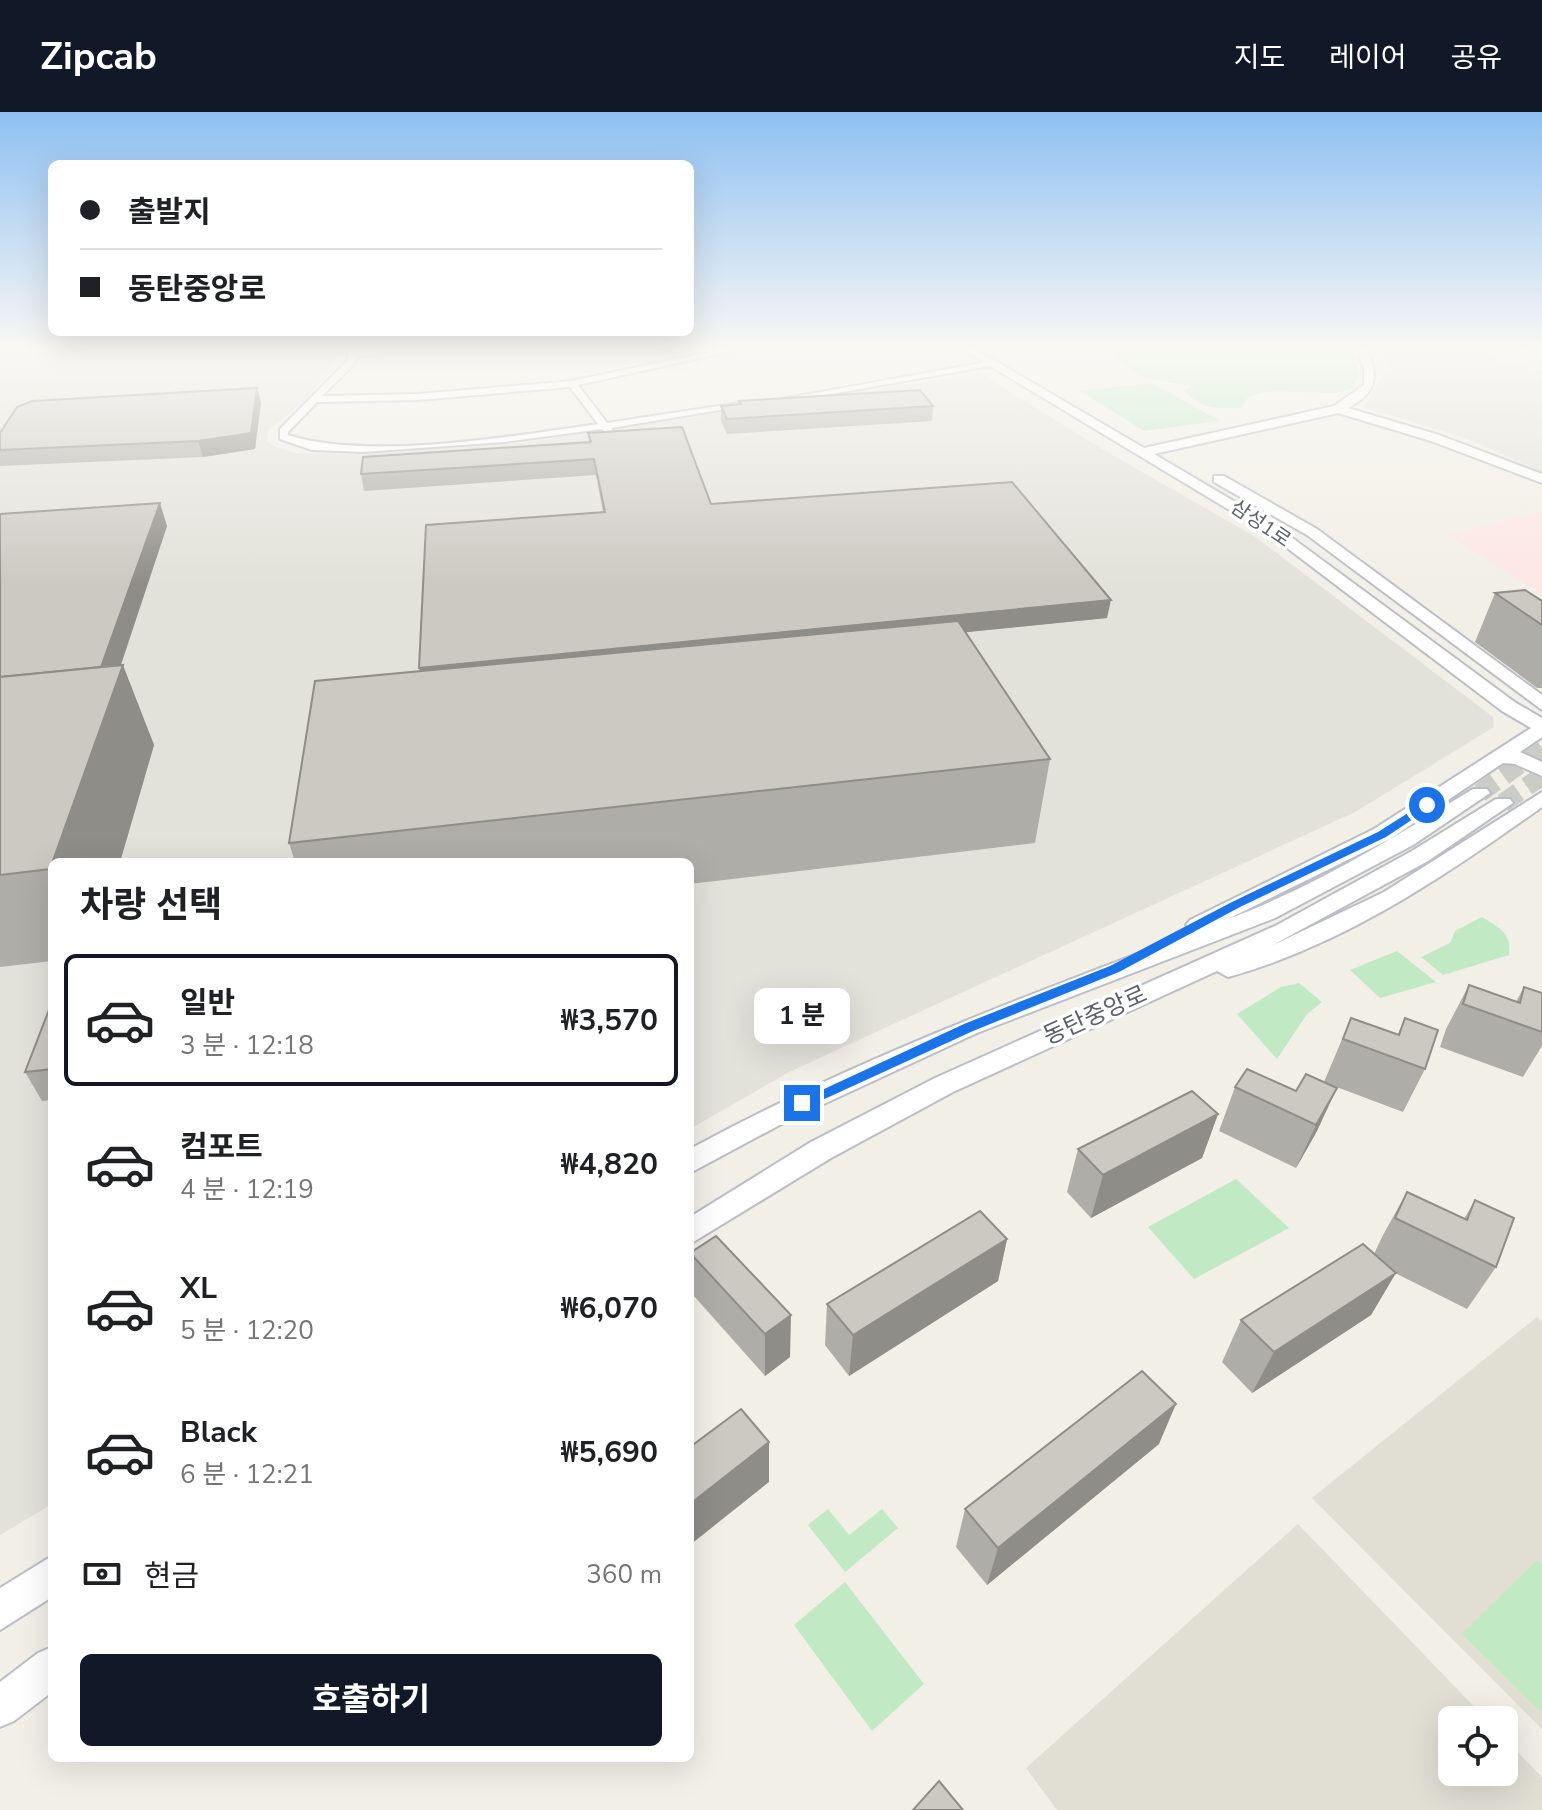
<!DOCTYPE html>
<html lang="ko">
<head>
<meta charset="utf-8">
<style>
	body { margin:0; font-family:"Nunito Sans","Noto Sans KR",sans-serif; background:#f6f6f6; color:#202124; height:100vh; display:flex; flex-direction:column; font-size:30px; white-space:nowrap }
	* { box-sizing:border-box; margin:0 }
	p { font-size:26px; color:#757577 }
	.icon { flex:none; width:44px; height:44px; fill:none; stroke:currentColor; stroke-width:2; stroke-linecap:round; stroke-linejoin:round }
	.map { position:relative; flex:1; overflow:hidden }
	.drawer { position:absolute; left:48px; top:746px; width:646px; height:904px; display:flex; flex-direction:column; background:#fff; border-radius:12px; box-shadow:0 8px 32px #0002 }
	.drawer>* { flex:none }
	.guide { position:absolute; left:48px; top:48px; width:646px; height:176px; border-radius:12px; box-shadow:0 8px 32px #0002; display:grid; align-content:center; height:176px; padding:0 32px; background:#fff }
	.buttons { position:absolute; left:1438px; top:1594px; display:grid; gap:16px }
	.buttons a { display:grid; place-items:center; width:80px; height:80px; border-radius:12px; background:#fff; box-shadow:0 8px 32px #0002; font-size:40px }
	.end { position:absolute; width:36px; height:36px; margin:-18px; border:10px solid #1a73e8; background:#fff; box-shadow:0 0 0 4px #fff }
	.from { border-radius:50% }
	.bubble { position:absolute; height:56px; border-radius:12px; background:#fff; box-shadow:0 8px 32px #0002; font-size:26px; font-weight:700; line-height:56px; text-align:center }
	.guide b { display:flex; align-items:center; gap:28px; height:76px; font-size:30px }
	.guide b+b { border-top:2px solid #e0e0e0 }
	.guide i { width:20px; height:20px; background:#202124 }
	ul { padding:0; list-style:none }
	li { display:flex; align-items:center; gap:24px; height:132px; margin:0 16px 12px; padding:0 16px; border:4px solid transparent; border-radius:12px }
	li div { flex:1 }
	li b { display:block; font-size:30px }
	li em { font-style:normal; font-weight:700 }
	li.on { border-color:#111827 }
	li>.icon { width:72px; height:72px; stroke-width:1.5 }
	h2 { padding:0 32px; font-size:36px; line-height:96px }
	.pay { display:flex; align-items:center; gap:20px; height:88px; padding:0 32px; font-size:30px }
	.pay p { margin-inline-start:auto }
	.cta { display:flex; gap:16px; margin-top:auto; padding:16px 32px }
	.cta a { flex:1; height:92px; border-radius:12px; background:#111827; color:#fff; font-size:32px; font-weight:700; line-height:92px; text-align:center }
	header { display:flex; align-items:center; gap:48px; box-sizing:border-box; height:112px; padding:0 40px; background:#111827; color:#fff }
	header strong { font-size:38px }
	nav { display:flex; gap:44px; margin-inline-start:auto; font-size:28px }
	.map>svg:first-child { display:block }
</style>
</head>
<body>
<header>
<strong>Zipcab</strong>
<nav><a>지도</a><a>레이어</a><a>공유</a></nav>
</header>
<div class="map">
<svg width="1542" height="1698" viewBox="0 0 1542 1698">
	<rect width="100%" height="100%" fill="#f1efe6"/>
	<g fill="#e2e1da">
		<path d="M 0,234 L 343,234 L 341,244 L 306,287 L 268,319 L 267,329 L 277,336 L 297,341 L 355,342 L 524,331 L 980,261 L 1102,337 L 1254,424 L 1493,605 L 1494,615 L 1355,700 L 789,960 L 690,1017 L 690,750 L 52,750 L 52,1392 L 0,1423 Z"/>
		<path d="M 1381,234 L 1471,234 L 1504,250 L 1511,249 L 1542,259 L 1542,360 L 1465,326 L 1364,295 L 1387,257 L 1392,257 Z"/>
	</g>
	<g fill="#e1dfd4">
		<path d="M 1537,1205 L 1542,1210 L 1542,1617 L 1312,1386 Z"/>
		<path d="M 1298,1412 L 1487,1608 L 1452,1608 L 1452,1660 L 1504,1660 L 1504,1626 L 1542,1665 L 1542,1698 L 1057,1698 L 1026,1656 Z"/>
	</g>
	<path fill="#fde7e3" d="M 1542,399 L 1542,482 L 1448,423 Z"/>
	<g fill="#c1eac4">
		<path d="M 1102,234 L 1351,234 L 1359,263 L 1352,277 L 1334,281 L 1272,279 L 1249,284 L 1241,296 C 1219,297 1200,297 1185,279 L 1190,274 L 1141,265 Z"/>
		<path d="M 1152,271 L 1220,309 L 1144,319 L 1080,279 Z"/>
		<path d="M 1482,805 C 1500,816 1512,821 1509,843 L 1443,863 L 1421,845 L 1450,831 L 1455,819 Z"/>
		<path d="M 1397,839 L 1436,870 L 1380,886 L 1350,858 Z"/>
		<path d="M 1299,871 L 1322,890 L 1307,902 L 1277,947 L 1237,902 L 1281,875 Z"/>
		<path d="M 1236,1067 L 1289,1116 L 1194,1167 L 1148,1115 Z"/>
		<path d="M 828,1397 L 849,1423 L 882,1397 L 898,1416 L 845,1460 L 808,1413 Z"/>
		<path d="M 1537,1448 L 1542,1452 L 1542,1601 L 1462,1522 Z"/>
		<path d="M 845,1470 L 924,1572 L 872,1619 L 794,1513 Z"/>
	</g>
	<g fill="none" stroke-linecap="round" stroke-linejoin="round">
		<g stroke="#ccccc6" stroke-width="19" stroke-dasharray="19 10" stroke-linecap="butt">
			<path d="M 1480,681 L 1542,636"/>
			<path d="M 1503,691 L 1542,664"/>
		</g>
		<g stroke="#bbbdc2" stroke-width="4">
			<g id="street">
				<path d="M 350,234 L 358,234 L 357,240 L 423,234 L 356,245 L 354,252 L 322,284 L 418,282 L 572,269 L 738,234 L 755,234 L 578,273 L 607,311 L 745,290 L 750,293 L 611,316 L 614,320 L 609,323 L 602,317 L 504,330 L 363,340 L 312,338 L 280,327 L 280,317 L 347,249 ZM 570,275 L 598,312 C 514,324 367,349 288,323 L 288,320 L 317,290 L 418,288 Z"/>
				<path d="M 992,249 L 995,253 L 775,292 L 771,289 Z"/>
			</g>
		</g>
		<g stroke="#bbbec5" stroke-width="4">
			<g id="secondary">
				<path d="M 957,234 L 970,234 L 1144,336 L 1334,294 L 1364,273 L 1364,257 L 1356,234 L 1366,234 C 1379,264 1378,280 1348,296 L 1439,323 L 1542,362 L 1542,371 L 1431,329 L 1338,301 L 1154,342 L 1276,414 L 1516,591 L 1542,606 L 1542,625 L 1520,640 L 1542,650 L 1542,664 L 1515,652 L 1503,651 L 1390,727 L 1228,807 C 1314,775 1395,725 1473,677 L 1487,677 L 1490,681 L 1413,733 L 1275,806 L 977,921 L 787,1009 L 690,1061 L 690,1037 C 852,949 1023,885 1195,820 L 1186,813 L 1190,808 L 1374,717 L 1531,616 L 1502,599 L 1266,420 Z"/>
				<path d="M 1214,364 L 1224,364 L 1317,417 L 1542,583 L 1542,598 L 1307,423 L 1214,370 Z"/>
				<path d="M 1542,680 L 1542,695 C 1445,764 1344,833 1228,865 L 1217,859 L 953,980 L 831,1046 L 690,1132 L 690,1105 L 811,1030 L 935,966 L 1277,813 L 1412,739 L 1496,687 L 1510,687 L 1513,691 L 1428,749 L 1269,835 L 1384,780 Z"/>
				<path d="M 52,1444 L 52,1485 L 0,1518 L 0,1476 Z"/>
				<path d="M 52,1535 L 52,1580 L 14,1609 L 0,1615 L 0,1570 L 38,1541 Z"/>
			</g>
		</g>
		<use href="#street" fill="#fff" fill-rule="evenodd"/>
		<use href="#secondary" fill="#fff" fill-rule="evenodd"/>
	</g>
	<g fill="#afada8">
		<path d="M 739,289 L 933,294 L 932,309 L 727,322 L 721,309 L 721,294 L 739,293 Z"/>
		<path d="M 261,290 L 255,337 L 203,345 L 0,354 L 0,321 Z"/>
		<path d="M 588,321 L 711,392 L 1107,506 L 966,520 L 1050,647 L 1035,731 L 690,772 L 690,750 L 295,750 L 289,731 L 420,559 L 603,400 L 596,363 L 364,379 L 361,362 L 589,330 Z"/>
		<path d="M 0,402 L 167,414 L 121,553 L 154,633 L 120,750 L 52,750 L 52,849 L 0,855 Z"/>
		<path d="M 1495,481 L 1542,489 L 1542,576 L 1537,576 L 1475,530 Z"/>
		<path d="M 1469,873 L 1516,890 L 1524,875 L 1542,881 L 1542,879 L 1542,934 L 1523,965 L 1440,935 L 1446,917 Z"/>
		<path d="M 52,890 L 52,988 L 42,989 L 25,960 Z"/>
		<path d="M 1351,906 L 1398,922 L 1405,906 L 1425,957 L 1403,1000 L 1326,971 L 1317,1019 L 1296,1056 L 1219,1019 L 1235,975 L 1296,979 L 1324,970 Z"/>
		<path d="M 1218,1002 L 1202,1046 L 1091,1106 L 1067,1080 L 1078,1037 Z"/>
		<path d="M 1407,1080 L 1464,1107 L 1475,1088 L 1496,1155 L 1467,1197 L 1395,1161 L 1371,1203 L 1252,1281 L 1222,1250 L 1241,1208 L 1374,1142 L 1383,1123 Z"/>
		<path d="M 1007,1127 L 998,1169 L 849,1264 L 825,1233 L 827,1192 Z"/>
		<path d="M 690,1141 L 790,1245 L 765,1264 L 694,1184 Z"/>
		<path d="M 1159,1332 L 987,1473 L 956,1435 L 965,1397 Z"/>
	</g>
	<g fill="#8f8d88">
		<path d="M 257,276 L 261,290 L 255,337 L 203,345 L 198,329 Z"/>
		<path d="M 160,391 L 167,414 L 104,603 L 93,577 Z"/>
		<path d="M 1111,488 L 1107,506 L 423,575 L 419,556 Z"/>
		<path d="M 123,553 L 154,633 L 120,750 L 53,750 Z"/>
		<path d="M 1337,976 L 1317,1019 L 1296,1056 L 1316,1013 Z"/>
		<path d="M 1218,1002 L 1202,1046 L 1091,1106 L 1103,1063 Z"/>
		<path d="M 1007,1127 L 998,1169 L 849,1264 L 853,1223 Z"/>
		<path d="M 1396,1161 L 1371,1203 L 1252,1281 L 1274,1240 Z"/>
		<path d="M 791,1203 L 790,1245 L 765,1264 L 765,1222 Z"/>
		<path d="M 1176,1292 L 1159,1332 L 987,1473 L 998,1436 Z"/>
		<path d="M 769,1330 L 769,1370 L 690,1433 L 690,1392 Z"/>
	</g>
	<g fill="#ccc9c3" stroke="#8f8d88" stroke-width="2">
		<path d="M 257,276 L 251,321 L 198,329 L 0,338 L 0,321 L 17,295 L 32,289 Z"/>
		<path d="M 920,278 L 933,294 L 727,307 L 721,294 L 741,292 L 739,289 Z"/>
		<path d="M 682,315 L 711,392 L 1012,370 L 1111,488 L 419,556 L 426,413 L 605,400 L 594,347 L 361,362 L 363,345 L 591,330 L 588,321 Z"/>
		<path d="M 160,391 L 101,555 L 0,565 L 0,402 Z"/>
		<path d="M 1525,478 L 1542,489 L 1542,513 L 1495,481 Z"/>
		<path d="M 958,509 L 1050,647 L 289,731 L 315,569 Z"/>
		<path d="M 123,553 L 50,757 L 0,763 L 0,565 Z"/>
		<path d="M 1469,873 L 1520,891 L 1524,875 L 1542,881 L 1542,920 L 1463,892 Z"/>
		<path d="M 52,890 L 52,957 L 25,960 Z"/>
		<path d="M 1351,906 L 1399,923 L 1405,906 L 1438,918 L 1425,957 L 1343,927 Z"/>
		<path d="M 1247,957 L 1296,979 L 1306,962 L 1337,976 L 1316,1013 L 1235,975 Z"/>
		<path d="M 1192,979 L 1218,1002 L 1103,1063 L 1078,1037 Z"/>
		<path d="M 1407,1080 L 1467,1108 L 1475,1088 L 1514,1106 L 1496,1155 L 1395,1106 Z"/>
		<path d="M 980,1099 L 1007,1127 L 853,1223 L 827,1192 Z"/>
		<path d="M 716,1124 L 791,1203 L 765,1222 L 690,1141 Z"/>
		<path d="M 1363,1132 L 1396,1161 L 1274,1240 L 1241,1208 Z"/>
		<path d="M 1142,1259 L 1176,1292 L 998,1436 L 965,1397 Z"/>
		<path d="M 741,1297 L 769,1330 L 690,1392 L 690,1335 Z"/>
		<path d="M 939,1669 L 963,1698 L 913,1698 Z"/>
	</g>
	<linearGradient id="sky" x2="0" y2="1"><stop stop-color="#8ec0f1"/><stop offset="0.5" stop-color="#f9f8f4"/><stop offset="1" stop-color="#f9f8f4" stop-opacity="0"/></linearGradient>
	<rect width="1542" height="472" fill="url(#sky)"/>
	<path fill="#1a73e8" d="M 1427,689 L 1431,695 L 1386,725 L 1240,795 L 1119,860 L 973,919 L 807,995 L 797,995 L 794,991 L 964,912 L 1110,854 L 1232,790 L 1378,720 Z"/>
	<g text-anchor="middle" stroke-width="7" stroke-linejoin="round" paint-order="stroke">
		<g font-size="20" fill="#5e6167" stroke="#fff">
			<text transform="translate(1261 411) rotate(34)" y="7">삼성1로</text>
		</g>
		<g font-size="24" fill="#5e6167" stroke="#fff">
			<text transform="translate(1095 903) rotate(-24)" y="8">동탄중앙로</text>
		</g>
	</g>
</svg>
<div class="buttons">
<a><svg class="icon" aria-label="locate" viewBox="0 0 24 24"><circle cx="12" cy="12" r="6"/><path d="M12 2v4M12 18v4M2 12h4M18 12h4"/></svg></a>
</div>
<i class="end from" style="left:1427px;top:693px"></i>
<i class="end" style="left:802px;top:991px"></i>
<div class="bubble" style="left:754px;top:876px;width:96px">1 분</div>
<div class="guide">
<b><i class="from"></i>출발지</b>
<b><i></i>동탄중앙로</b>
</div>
<section class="drawer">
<h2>차량 선택</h2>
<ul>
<li class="on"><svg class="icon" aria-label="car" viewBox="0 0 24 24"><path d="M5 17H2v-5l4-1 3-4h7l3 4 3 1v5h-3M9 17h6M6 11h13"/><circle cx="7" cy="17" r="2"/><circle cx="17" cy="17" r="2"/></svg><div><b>일반</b><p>3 분 · 12:18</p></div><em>₩3,570</em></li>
<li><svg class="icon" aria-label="car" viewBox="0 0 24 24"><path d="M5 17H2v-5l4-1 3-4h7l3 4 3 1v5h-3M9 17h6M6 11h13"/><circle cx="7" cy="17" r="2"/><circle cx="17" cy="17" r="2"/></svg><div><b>컴포트</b><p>4 분 · 12:19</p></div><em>₩4,820</em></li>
<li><svg class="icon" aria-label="car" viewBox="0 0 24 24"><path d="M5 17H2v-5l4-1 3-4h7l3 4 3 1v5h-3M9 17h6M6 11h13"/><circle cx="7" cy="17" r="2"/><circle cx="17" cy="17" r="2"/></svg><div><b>XL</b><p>5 분 · 12:20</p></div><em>₩6,070</em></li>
<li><svg class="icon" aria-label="car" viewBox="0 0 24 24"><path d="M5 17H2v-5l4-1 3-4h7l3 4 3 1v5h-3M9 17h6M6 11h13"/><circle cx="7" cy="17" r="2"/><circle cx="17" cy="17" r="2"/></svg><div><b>Black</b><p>6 분 · 12:21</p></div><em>₩5,690</em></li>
</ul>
<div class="pay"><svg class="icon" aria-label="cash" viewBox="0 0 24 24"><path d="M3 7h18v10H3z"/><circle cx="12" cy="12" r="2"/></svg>현금<p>360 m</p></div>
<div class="cta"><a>호출하기</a></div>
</section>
</div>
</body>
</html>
